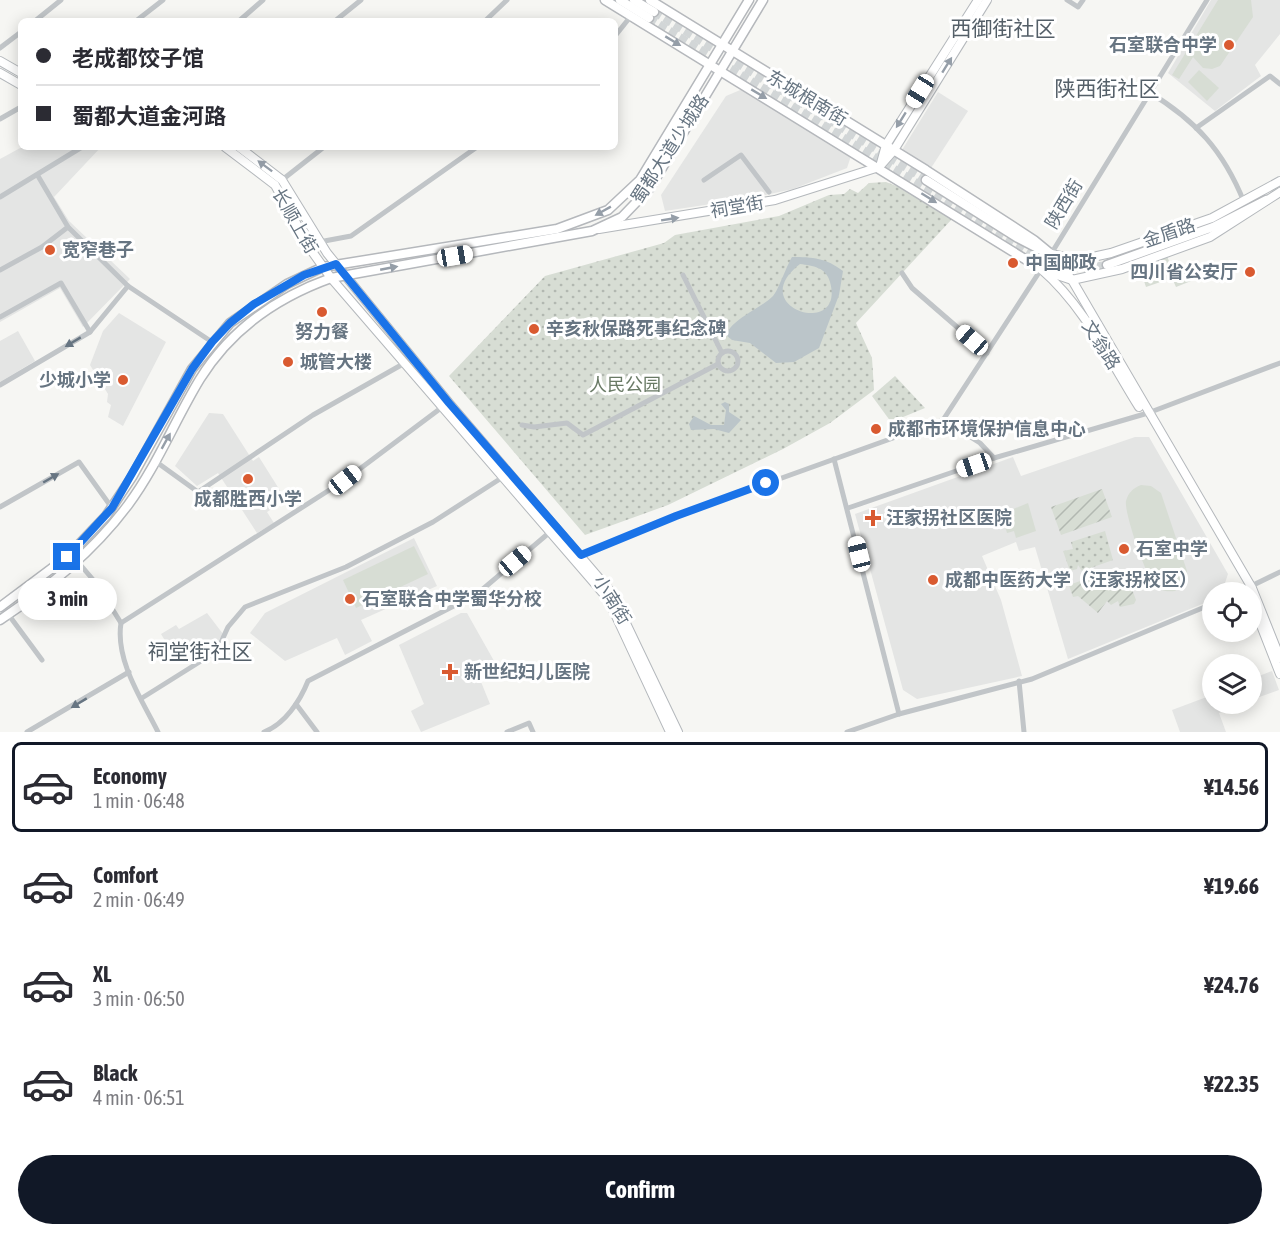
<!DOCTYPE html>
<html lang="en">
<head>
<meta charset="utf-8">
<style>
	body { margin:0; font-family:"Asap Condensed","Noto Sans SC",sans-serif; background:#f2f2f3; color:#2b2b33; height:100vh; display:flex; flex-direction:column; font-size:22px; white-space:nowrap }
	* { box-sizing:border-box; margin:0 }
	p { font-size:20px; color:#7c7c81 }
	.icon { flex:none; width:33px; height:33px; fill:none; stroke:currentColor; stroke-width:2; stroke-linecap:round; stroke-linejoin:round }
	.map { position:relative; height:732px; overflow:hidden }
	.details { display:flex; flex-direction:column; background:#fff; flex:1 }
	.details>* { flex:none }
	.top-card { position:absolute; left:18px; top:18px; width:600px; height:132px; border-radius:9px; box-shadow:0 3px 15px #0003; display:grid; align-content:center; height:132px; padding:0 18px; background:#fff }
	.buttons { position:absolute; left:1202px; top:582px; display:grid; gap:12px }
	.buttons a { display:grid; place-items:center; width:60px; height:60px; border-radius:50%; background:#fff; box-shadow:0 3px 15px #0003; font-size:30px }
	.end { position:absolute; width:27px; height:27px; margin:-14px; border:8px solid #1a73e8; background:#fff; box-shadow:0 0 0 3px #fff }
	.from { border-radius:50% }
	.bubble { position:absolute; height:42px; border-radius:21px; background:#fff; box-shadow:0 3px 15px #0003; font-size:20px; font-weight:700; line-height:42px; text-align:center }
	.car { position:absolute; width:18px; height:36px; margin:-18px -9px; border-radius:8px; box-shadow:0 0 4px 2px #0007; background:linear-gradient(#fff 24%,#345 0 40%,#fff 0 76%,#345 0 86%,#fff 0) }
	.top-card b { display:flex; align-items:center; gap:21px; height:57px; font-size:22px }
	.top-card b+b { border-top:2px solid #e1e1e2 }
	.top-card i { width:15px; height:15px; background:#2b2b33 }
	ul { padding:10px 0 0; list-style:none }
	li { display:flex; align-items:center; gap:18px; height:90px; margin:0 12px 9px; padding:0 6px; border:3px solid transparent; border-radius:9px }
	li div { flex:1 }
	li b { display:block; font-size:22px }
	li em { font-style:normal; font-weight:700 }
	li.active { border-color:#111827 }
	li>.icon { width:54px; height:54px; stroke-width:1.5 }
	.action { display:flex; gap:12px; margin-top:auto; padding:12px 18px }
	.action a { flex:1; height:69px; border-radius:36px; background:#111827; color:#fff; font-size:24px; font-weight:700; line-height:69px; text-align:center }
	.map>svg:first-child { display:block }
</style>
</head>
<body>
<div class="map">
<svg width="1280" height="732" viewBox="0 0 1280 732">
	<defs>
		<pattern id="park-dots" width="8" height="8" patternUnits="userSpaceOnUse" patternTransform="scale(1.5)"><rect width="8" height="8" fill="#d7ddd4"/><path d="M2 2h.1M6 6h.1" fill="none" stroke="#b2b8b1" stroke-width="1.8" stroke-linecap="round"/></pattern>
		<pattern id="garden-furrows" width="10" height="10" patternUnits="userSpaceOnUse" patternTransform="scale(1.5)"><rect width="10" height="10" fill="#d7ddd4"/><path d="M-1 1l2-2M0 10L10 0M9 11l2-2" fill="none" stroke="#b2b8b1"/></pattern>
	</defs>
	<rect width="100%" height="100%" fill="#f6f6f3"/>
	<g fill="#e4e5e4">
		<path d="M 1211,0 L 1280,0 L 1280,34 L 1255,65 L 1261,76 L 1215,111 L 1168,73 Z"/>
		<path d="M 745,88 L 851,156 L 847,168 L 793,189 L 751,198 L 665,211 L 661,195 L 726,96 Z"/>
		<path d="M 938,92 L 968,111 L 931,168 L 902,150 Z"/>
		<path d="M 22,147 L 101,147 L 54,197 L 69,221 L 130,279 L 83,327 L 60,288 L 0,322 L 0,159 Z"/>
		<path d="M 119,313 L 166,342 L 123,426 L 108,417 L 111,405 L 107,402 L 108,394 L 90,365 L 103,331 Z"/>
		<path d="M 18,331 L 35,361 L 0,382 L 0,341 Z"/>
		<path d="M 209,413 L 223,414 L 253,461 L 259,457 L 286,500 L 267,512 L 274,523 L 257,533 L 218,473 L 197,486 L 175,466 Z"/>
		<path d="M 1135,437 L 1149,437 L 1228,574 L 1222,592 L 1212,592 L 1212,600 L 1068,659 L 1035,547 L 1019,551 L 1016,542 L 982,556 L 1001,600 L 1022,676 L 917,699 L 903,690 L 855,514 L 1013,457 L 1021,476 Z"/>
		<path d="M 414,538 L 437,586 L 361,620 L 372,641 L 345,655 L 337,638 L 285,661 L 250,633 L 265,613 Z"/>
		<path d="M 207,613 L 223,634 L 218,641 L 212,639 L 177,660 L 161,634 L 176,625 L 179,629 Z"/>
		<path d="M 461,613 L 467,613 L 498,668 L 479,677 L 490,704 L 421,732 L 411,711 L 424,704 L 399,645 Z"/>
		<path d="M 1272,671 L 1279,690 L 1251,700 L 1251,679 Z"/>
		<path d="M 1212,695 L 1212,704 L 1243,704 L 1219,713 L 1226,732 L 1180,732 L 1172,710 Z"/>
	</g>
	<g fill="#d7ddd4">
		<path d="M 1218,0 L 1251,0 L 1253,17 L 1220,66 L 1212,69 L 1203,68 L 1193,57 L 1179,79 L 1172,75 Z"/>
		<path d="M 1199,70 L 1219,88 L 1207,101 L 1188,82 Z"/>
		<path d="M 1167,256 L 1174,274 L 1186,270 L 1191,281 L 1176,287 L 1172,278 L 1146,287 L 1139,266 Z"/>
		<path d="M 1141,485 L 1151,486 L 1161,493 L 1187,571 L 1185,583 L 1175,591 C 1167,592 1160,591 1154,584 C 1146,576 1124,513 1126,501 C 1128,493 1133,488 1141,485 Z"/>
		<path d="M 1028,503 L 1036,531 L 1016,538 L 1014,531 L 1007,533 L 1001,514 Z"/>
		<path d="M 414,546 L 428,574 L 356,608 L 343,580 Z"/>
	</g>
	<g fill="url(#park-dots)">
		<path d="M 886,182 L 899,187 L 952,219 L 856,323 L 872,358 L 874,390 L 830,423 L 783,449 L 668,505 L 585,535 L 449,376 L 545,276 L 664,243 L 675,235 L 779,216 L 829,195 L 844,194 L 850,189 L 858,193 L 869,183 Z"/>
		<path d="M 895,376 L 925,408 L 891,422 L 872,396 Z"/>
		<path d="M 1105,531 L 1113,560 L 1082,571 L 1078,565 L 1077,569 L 1070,571 L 1063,551 L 1073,549 L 1071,542 Z"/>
	</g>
	<g fill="url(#garden-furrows)">
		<path d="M 1102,489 L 1112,517 L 1061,535 L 1051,507 Z"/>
		<path d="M 1111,570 L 1116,586 L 1129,581 L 1136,600 L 1134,604 L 1120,607 L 1118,601 L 1111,605 L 1107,601 L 1098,613 L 1078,596 L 1073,597 L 1069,585 Z"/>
	</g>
	<g fill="#bbc5c9" fill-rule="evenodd">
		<path d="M 792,257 C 813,257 826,258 843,271 L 839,295 L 819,348 L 794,362 L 776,363 L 750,343 L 732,340 L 726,335 C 733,318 760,309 773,296 C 778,291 786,267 792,257 ZM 800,264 C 813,266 826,267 830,282 C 846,339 743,308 800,264 Z"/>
		<path d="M 725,402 L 729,404 L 729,412 L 741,420 L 729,433 L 714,429 L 691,430 L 689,424 L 694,416 L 711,425 L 724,425 L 726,410 L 721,404 Z"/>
	</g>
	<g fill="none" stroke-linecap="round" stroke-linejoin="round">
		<path stroke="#d2d6d7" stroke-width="5" stroke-dasharray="5 2.5" stroke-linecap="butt" d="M 95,582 L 103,594"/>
		<g stroke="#d2d6d7" stroke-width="8" stroke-dasharray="8 4" stroke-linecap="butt">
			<path d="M 654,12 L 926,180"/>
			<path d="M 649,18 L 1034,255 C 1060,268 1078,270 1107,265"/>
		</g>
		<g stroke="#b4b8bc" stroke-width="10">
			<g id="secondary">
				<path d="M 0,61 L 21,73"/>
				<path d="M 0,73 L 21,85"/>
				<path d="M 225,147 L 275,185 L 311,250 L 331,278 L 608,599 L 670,732"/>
				<path d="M 239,147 L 282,180 L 327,253 L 449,403 L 611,592 L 678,732"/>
				<path d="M 881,163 L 886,145 L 978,0"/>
				<path d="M 879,167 L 894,150 L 987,0"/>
				<path d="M 599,229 L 775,200 L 879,167"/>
				<path d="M 1051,254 L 1072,280 L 1252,588 L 1280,658"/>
				<path d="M 1051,254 L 1079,260 L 1111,253 L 1212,218 L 1280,181"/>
				<path d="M 1041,269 C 1084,306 1109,359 1139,407"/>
				<path d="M 1045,271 L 1072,280 L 1122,269 L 1210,237 L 1280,192"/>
				<path d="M 1251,600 L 1280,674"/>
			</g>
		</g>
		<g stroke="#b5b8bc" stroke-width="11">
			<g id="primary">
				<path d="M 605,0 L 1041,269"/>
				<path d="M 620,0 L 649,18"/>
				<path d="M 634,0 L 654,12"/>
				<path d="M 650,0 L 926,170 L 1034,240 L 1051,254"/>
				<path d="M 926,180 L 1018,238 L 1045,252"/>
				<path d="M 1107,265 L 1213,227 L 1266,200"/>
				<path d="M 0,607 L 67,557 L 106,516 L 132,477 L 192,369 L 230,323 L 287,284 L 323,267 L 557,229 L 608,210 L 640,180 L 749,0"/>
				<path d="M 0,620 C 49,587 92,553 128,505 C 157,466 175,420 200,379 C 231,329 278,297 331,278 L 592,231 L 622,217 L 650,188 L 763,0"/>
			</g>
		</g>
		<g stroke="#c1c5c8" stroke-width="5">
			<path d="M 1067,0 L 1078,7 L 1083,0"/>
			<path d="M 35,21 L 61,0"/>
			<path d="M 136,21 L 163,0"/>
			<path d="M 239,21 L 263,0"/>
			<path d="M 335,21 L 361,0"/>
			<path d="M 485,21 L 507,0"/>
			<path d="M 615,36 L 631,16"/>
			<path d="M 0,48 L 21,32"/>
			<path d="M 1149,92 C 1196,121 1223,150 1244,202"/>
			<path d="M 0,119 L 21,107"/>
			<path d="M 1196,128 L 1270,76 L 1280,84"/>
			<path d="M 38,176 L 68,227 L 128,286 L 212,342"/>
			<path d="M 282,180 L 324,147"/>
			<path d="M 704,180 L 741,155 L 769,192"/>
			<path d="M 0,197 L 82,147"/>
			<path d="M 319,242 L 351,236 L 477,147"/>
			<path d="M 0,270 L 42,247 L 68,227"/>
			<path d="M 902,273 L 912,288 L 987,353"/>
			<path d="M 683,275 L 722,353"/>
			<path d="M 0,317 L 61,283 L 90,332"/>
			<circle cx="728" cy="361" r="10"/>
			<path d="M 0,385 L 90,332 L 128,286"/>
			<path d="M 943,420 L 1051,254 L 1207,0"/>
			<path d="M 943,420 L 980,443 L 994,458"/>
			<path d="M 522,425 L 534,427 L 567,423 L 583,435 L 718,364"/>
			<path d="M 834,459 L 899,714"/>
			<path d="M 155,461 L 198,492 L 313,415 L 403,364"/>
			<path d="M 0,507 L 79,462 L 112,508"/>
			<path d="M 848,508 L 994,458 L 1148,413 L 1280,363"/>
			<path d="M 581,555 L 676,516 L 943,420"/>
			<path d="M 78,562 L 95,582"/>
			<path d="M 1239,592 L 1280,572"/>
			<path d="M 103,594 L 121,623 C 115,660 142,700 158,732"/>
			<path d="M 8,614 L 42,660"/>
			<path d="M 121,623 L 345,480 L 441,408"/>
			<path d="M 1019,681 L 1024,732"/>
			<path d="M 142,698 L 217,651 L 228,627 L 245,607 L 346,567 L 433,522 L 503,477"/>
			<path d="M 296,704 L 317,732"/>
			<path d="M 27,732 L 129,672"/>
			<path d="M 264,732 C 285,724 300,701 308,681 L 477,594 L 550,532"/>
			<path d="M 507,732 L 529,723 L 533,732"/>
			<path d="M 847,732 L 899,714 L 1032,679 L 1212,604"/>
		</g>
		<use href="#secondary" stroke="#fff" stroke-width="8"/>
		<use href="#primary" stroke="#fff" stroke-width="8"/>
	</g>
	<defs><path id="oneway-solid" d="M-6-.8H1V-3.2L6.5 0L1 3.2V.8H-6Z" transform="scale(1.5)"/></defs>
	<g fill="#959ea8">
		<use href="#oneway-solid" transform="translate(673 41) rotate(31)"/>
		<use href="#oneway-solid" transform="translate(947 65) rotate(-58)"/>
		<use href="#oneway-solid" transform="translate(759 94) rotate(31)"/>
		<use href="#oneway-solid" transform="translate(901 120) rotate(122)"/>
		<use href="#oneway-solid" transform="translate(265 166) rotate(-143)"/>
		<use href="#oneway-solid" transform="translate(929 198) rotate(32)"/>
		<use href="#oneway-solid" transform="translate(603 211) rotate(151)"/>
		<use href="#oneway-solid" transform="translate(670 219) rotate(-9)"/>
		<use href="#oneway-solid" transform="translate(389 268) rotate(-11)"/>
		<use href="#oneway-solid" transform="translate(166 441) rotate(-61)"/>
	</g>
	<g fill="#677582">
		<use href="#oneway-solid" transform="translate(73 342) rotate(149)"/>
		<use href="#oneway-solid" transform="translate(51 478) rotate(-30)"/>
		<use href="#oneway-solid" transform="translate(79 703) rotate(149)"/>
	</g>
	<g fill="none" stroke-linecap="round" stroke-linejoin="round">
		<path stroke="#1a73e8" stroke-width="8" d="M 67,557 L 112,508 L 192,369 L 212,342 L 230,323 L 254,304 L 304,275 L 336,264 L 449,403 L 581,555 L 676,516 L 766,483"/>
	</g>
	<g fill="#d95a30" stroke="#fff" stroke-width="2">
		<circle cx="1229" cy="45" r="6"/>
		<circle cx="50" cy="250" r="6"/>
		<circle cx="1013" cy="263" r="6"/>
		<circle cx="1250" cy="272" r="6"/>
		<circle cx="322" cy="312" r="6"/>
		<circle cx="534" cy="329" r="6"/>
		<circle cx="288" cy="362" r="6"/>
		<circle cx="123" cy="380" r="6"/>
		<circle cx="876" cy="429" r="6"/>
		<circle cx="248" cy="479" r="6"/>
		<path d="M870 509h6v6h6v6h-6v6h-6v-6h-6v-6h6z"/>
		<circle cx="1124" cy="549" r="6"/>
		<circle cx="933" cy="580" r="6"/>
		<circle cx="350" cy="599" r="6"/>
		<path d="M447 663h6v6h6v6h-6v6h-6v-6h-6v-6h6z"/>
	</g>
	<g text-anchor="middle" stroke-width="6" stroke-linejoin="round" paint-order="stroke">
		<g font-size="18" font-weight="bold" fill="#677582" stroke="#fff" text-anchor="start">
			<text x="1217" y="51" text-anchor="end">石室联合中学</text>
			<text x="62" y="256">宽窄巷子</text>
			<text x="1025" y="269">中国邮政</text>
			<text x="1238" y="278" text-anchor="end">四川省公安厅</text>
			<text x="546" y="335">辛亥秋保路死事纪念碑</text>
			<text x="322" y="338" text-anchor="middle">努力餐</text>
			<text x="300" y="368">城管大楼</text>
			<text x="111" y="386" text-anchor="end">少城小学</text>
			<text x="888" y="435">成都市环境保护信息中心</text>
			<text x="248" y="505" text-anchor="middle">成都胜西小学</text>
			<text x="886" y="524">汪家拐社区医院</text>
			<text x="1136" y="555">石室中学</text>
			<text x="945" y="586">成都中医药大学（汪家拐校区）</text>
			<text x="362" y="605">石室联合中学蜀华分校</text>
			<text x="464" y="678">新世纪妇儿医院</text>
		</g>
		<g font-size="18" fill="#677582" stroke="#fff">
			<text transform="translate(807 98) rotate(31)" y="6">东城根南街</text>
			<text transform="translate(670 149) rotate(-57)" y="6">蜀都大道少城路</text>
			<text transform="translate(1064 204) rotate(-59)" y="6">陕西街</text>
			<text transform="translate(737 207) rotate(-10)" y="6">祠堂街</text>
			<text transform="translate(295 221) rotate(60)" y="6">长顺上街</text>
			<text transform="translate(1169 233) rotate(-19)" y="6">金盾路</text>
			<text transform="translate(1101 345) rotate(58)" y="6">文翁路</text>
			<text transform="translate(612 600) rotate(58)" y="6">小南街</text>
		</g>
		<g font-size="18" fill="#697a65" stroke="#fff">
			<text x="625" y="391">人民公园</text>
		</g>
		<g font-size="21" fill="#545f68" stroke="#fff">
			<text x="1003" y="36">西御街社区</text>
			<text x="1107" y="96">陕西街社区</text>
			<text x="200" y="659">祠堂街社区</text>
		</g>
	</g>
</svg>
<div class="buttons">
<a><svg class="icon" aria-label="locate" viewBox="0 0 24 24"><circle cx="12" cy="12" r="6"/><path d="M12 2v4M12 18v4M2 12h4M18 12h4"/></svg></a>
<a><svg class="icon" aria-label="layers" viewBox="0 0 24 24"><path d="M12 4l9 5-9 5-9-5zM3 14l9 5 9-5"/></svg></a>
</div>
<i class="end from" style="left:766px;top:483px"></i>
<i class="end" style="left:67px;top:557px"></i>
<div class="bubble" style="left:18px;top:578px;width:99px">3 min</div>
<i class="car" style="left:920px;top:91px;rotate:212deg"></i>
<i class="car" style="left:455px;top:256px;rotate:80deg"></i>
<i class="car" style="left:972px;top:340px;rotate:311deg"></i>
<i class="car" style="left:974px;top:465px;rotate:251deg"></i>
<i class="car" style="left:345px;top:480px;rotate:52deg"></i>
<i class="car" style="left:859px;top:554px;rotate:346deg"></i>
<i class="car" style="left:515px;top:561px;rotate:50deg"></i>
<div class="top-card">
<b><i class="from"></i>老成都饺子馆</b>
<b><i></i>蜀都大道金河路</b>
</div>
</div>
<section class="details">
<ul>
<li class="active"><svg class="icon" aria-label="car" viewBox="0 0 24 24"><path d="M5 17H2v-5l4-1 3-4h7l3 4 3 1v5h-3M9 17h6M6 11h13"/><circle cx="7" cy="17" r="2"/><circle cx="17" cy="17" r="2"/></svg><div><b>Economy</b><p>1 min · 06:48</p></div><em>¥14.56</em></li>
<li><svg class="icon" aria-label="car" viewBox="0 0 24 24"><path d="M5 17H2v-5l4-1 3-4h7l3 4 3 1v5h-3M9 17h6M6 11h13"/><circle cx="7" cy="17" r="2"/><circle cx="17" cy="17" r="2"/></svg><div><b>Comfort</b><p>2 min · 06:49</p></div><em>¥19.66</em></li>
<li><svg class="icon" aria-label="car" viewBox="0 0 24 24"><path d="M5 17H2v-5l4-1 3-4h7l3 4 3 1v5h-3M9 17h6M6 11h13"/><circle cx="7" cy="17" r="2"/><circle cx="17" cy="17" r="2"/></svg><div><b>XL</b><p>3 min · 06:50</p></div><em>¥24.76</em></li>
<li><svg class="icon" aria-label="car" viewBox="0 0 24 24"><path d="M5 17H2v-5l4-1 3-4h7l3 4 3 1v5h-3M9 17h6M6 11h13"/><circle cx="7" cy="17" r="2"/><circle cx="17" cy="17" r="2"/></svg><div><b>Black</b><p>4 min · 06:51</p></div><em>¥22.35</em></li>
</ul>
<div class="action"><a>Confirm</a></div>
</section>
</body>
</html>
